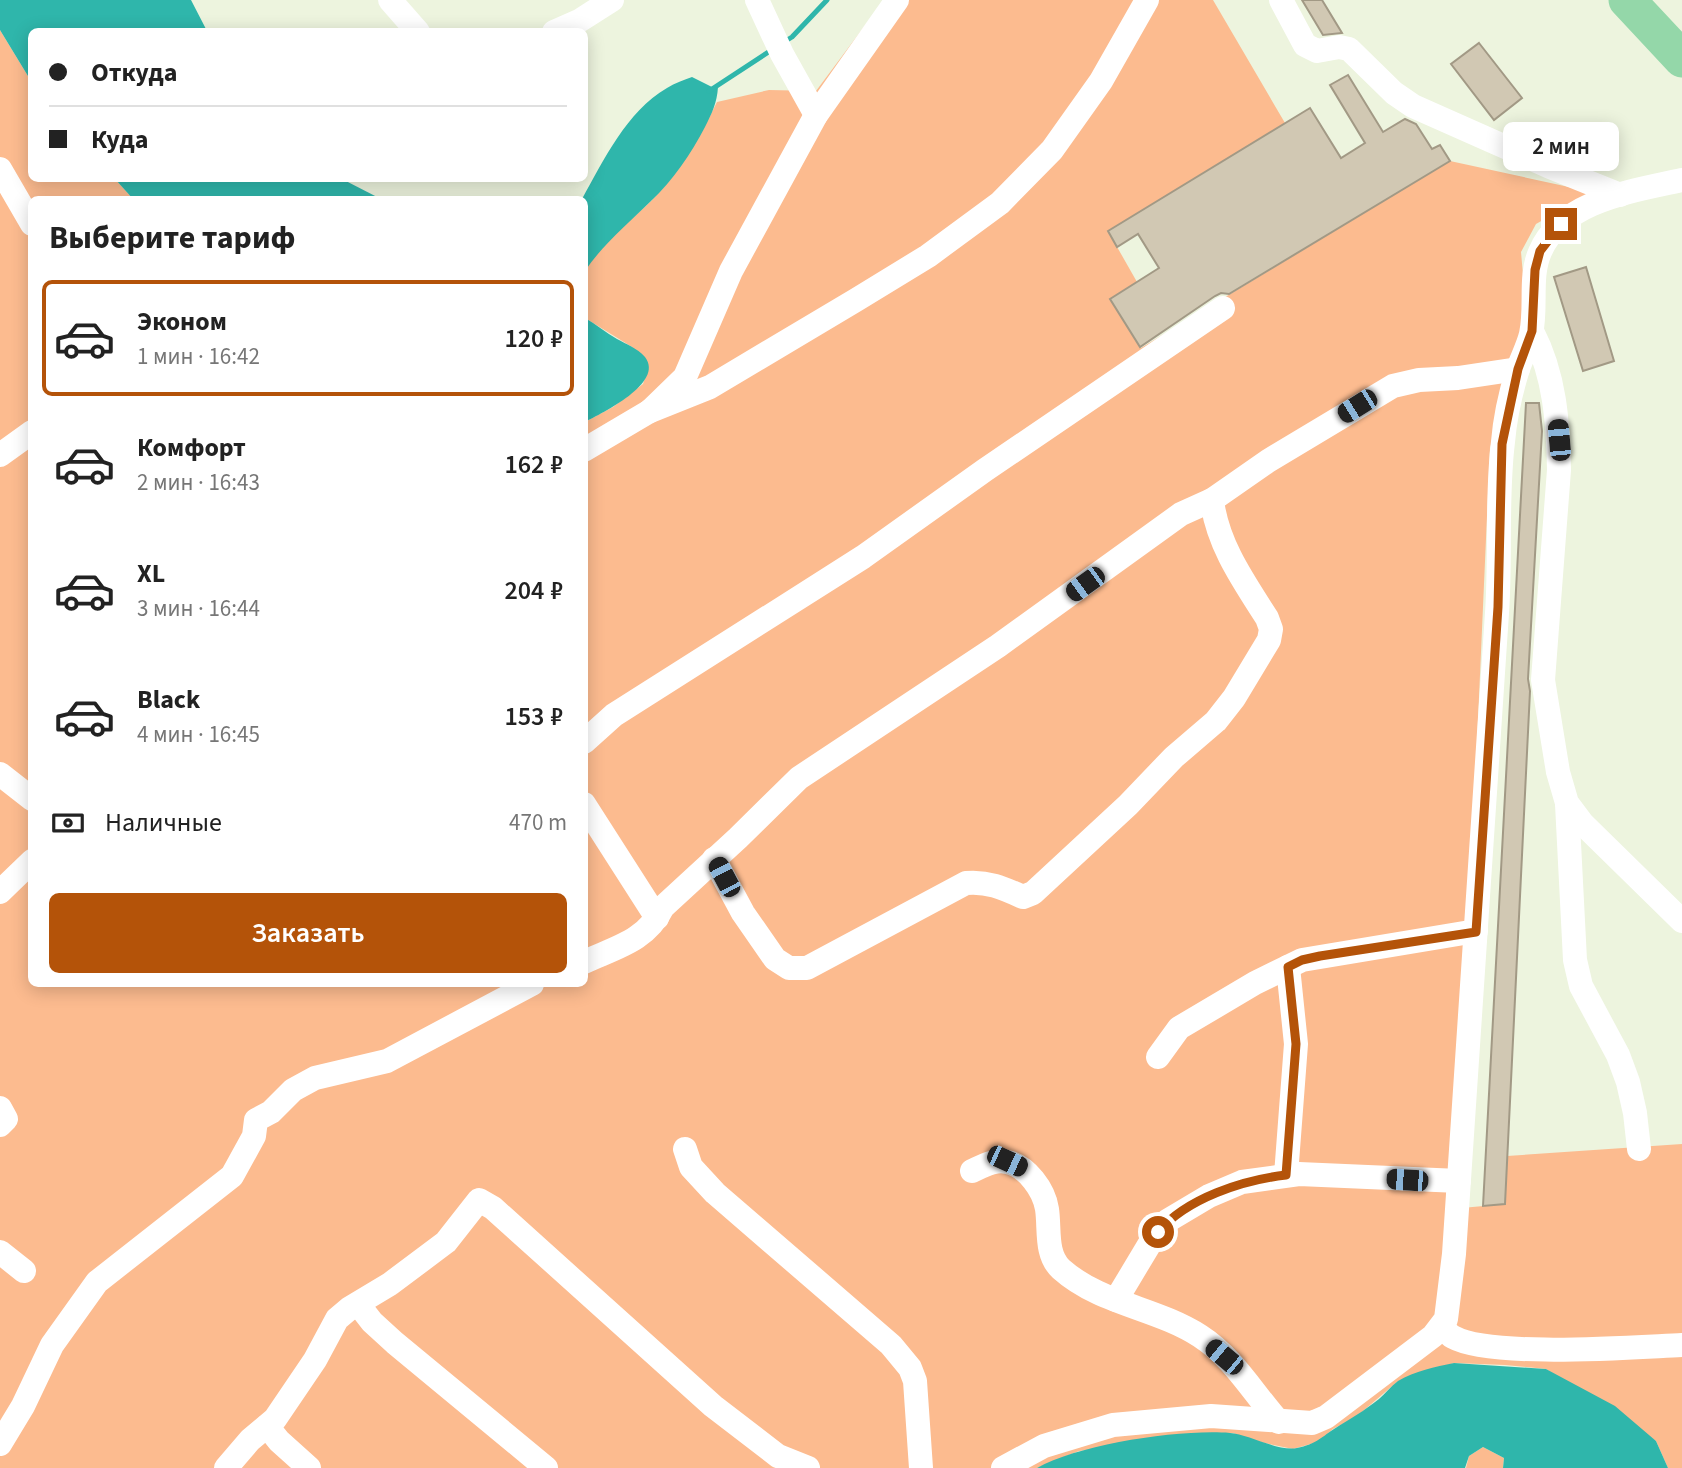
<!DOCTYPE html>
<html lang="ru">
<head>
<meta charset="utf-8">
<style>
	body { margin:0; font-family:"Source Sans 3",sans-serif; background:#f2f2f2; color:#222; height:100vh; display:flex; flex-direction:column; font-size:26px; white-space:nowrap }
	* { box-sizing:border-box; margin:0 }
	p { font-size:23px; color:#767676 }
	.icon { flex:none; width:38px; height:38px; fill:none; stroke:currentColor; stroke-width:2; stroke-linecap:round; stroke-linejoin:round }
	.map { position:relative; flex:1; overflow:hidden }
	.side { position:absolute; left:28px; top:196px; width:560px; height:791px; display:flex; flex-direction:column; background:#fff; border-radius:10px; box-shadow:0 4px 18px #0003 }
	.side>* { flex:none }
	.banner { position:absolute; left:28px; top:28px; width:560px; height:154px; border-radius:10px; box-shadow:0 4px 18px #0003; display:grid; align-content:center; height:154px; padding:0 21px; background:#fff }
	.end { position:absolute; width:32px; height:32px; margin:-16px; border:9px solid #b45309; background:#fff; box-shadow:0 0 0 4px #fff }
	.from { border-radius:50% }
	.bubble { position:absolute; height:49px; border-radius:10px; background:#fff; box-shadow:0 4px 18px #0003; font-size:23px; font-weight:600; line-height:49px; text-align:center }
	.car { position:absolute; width:21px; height:42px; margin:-21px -10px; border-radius:9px; box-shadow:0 0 5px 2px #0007; background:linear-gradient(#222 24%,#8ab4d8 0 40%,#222 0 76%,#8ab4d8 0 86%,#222 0) }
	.banner b { display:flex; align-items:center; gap:24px; height:66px; font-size:26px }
	.banner b+b { border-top:2px solid #e0e0e0 }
	.banner i { width:18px; height:18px; background:#222 }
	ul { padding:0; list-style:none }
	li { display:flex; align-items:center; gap:21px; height:116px; margin:0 14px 10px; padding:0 7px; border:4px solid transparent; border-radius:10px }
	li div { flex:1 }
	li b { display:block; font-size:26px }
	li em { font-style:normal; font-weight:600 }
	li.current { border-color:#b45309 }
	li>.icon { width:63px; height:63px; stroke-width:1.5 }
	h2 { padding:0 21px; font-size:32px; line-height:84px }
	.pay { display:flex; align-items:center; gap:18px; height:77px; padding:0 21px; font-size:26px }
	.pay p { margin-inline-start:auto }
	.cta { display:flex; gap:14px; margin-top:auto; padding:14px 21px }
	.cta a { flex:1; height:80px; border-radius:10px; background:#b45309; color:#fff; font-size:28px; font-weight:600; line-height:80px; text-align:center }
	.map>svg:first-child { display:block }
</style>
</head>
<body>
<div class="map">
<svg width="1682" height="1468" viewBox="0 0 1682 1468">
	<rect width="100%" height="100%" fill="#edf4de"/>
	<g fill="#fcbb8f">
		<path d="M 884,0 L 1213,0 L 1285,123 L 1108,231 L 1137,282 L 1110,299 L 1141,348 L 1450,161 L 1592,192 L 1536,224 L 1521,252 L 1524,286 L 1520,341 L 1490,448 L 1475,788 L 1451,1209 L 1505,1204 L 1507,1156 L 1682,1144 L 1682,1468 L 1668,1468 L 1656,1441 L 1546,1369 L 1505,1365 L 1454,1363 L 1397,1382 L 1356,1417 L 1333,1429 L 1318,1442 L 1293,1449 L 1255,1441 L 1233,1433 L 1079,1451 L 1037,1468 L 0,1468 L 0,30 L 31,81 L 32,178 L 115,179 L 133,199 L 32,200 L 32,984 L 584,984 L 585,422 L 613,407 L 643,384 L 648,369 L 632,347 L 585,318 C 585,306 581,280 585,270 C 596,244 633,220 652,200 C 680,172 699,138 717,102 L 769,90 L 816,91 Z"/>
		<path d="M 1483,1447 L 1504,1458 L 1503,1468 L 1466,1468 L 1469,1456 Z"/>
	</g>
	<g fill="#2fb6ab">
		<path d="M 0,0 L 191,0 L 207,31 L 32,32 L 31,81 L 0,30 Z"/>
		<path d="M 692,77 L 712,87 L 718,87 C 717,103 712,113 705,127 C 691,154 673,180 651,201 C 628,224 603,244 585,271 L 584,200 L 582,199 C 604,160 626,112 667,88 C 675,83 684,80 692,77 Z"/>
		<path d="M 115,179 L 342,179 L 381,199 L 133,199 Z"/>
		<path d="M 585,318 C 596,324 606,333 617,339 C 626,344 637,348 645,357 C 665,383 602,413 585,422 Z"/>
		<path d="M 1454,1363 L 1546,1369 L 1615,1406 L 1656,1441 L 1668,1468 L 1503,1468 L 1504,1458 L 1483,1447 L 1469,1456 L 1465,1468 L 1037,1468 C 1080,1444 1180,1429 1230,1433 C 1248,1434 1279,1452 1297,1448 C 1316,1444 1319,1439 1334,1429 C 1350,1419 1364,1411 1379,1399 C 1385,1394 1391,1386 1398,1381 C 1415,1371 1435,1367 1454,1363 Z"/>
	</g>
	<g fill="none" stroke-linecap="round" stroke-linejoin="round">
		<g stroke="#2fb6ab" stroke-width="5">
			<path d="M 784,42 L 792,37 L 827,0"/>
			<path d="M 709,91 L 773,49"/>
		</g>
	</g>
	<g fill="#d1c8b3" stroke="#a29985" stroke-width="2">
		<path d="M 1302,0 L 1322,0 L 1342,33 L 1323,35 Z"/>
		<path d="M 1479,43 L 1522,98 L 1494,120 L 1451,64 Z"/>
		<path d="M 1348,75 L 1383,132 L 1405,119 L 1416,124 L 1432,149 L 1440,145 L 1450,161 L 1229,294 L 1221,293 L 1215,296 L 1140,347 L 1110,299 L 1159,268 L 1138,234 L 1117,247 L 1108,231 L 1310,108 L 1341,158 L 1365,143 L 1330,85 Z"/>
		<path d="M 1586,267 L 1614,361 L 1583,371 L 1554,277 Z"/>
		<path d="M 1526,403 L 1539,403 L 1542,431 L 1528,679 L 1530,691 L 1505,1204 L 1483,1206 Z"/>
	</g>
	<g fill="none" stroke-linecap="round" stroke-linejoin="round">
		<g stroke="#fff" stroke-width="24">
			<path d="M 390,0 L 418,32"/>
			<path d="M 757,0 L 782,54 L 816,115"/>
			<path d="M 1281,0 L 1305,45 L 1317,51 L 1339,47 L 1349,49 L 1394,93 L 1413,106 L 1548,166 L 1620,195"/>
			<path d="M 554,32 L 579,21 L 612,0"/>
			<path d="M 0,169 L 32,224"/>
			<path d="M 1532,331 C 1555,375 1558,422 1559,470 L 1543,680 L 1558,772 L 1567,803 L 1582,823 L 1682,921"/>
			<path d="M 650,411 L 710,387 L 856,300 L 928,256 L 1000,203 L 1052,150 L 1101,81 L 1147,0"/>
			<path d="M 584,450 L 650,411 L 685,377 L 731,271 L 816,115 L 897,0"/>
			<path d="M 0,455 L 32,432"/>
			<path d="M 584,742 L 614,715 L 863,557 L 985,470 L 1223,308"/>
			<path d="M 0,774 L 32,799"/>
			<path d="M 584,804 L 657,918"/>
			<path d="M 1567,804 L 1575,960 L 1581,986 L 1618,1055 L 1628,1082 L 1635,1113 L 1639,1149"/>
			<path d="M 714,859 L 743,913 L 775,959 L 789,968 L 807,968 L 966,883 C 988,881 1003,888 1023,897 L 1033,893 L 1128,805 L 1174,757 L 1216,721 L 1234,698 L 1269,640 L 1271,629 L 1267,618 C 1244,582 1217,544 1212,500"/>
			<path d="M 0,892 L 32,861"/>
			<path d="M 584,962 C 617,947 646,941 663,907 L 738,838 L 799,778 L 998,646 L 1181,514 L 1212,500 L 1268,461 L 1393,386 L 1419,380 L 1458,378 L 1518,369"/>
			<path d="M 1158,1057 L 1179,1028 L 1255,983 L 1302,960 L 1476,931"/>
			<path d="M 0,1108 L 6,1119 L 0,1125"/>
			<path d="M 685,1149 L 691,1167 L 715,1193 L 891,1345 L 910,1368 L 915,1381 L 921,1468"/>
			<path d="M 972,1171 C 983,1166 995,1159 1007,1162 C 1027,1166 1044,1190 1047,1209 C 1050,1229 1045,1254 1061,1269 C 1100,1304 1157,1308 1200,1336 C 1234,1358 1253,1393 1279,1422"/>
			<path d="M 1286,1175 L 1296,1044 L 1288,967"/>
			<path d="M 0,1252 L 24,1271"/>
			<path d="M 1116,1300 L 1149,1245 L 1167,1221 L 1209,1196 L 1242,1182 L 1299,1174 L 1459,1181"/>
			<path d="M 358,1304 L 372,1322 L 395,1343 L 546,1468"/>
			<path d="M 1442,1326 C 1445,1330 1449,1335 1453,1337 C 1491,1358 1634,1347 1682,1345"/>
			<path d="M 267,1426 L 279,1441 L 309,1468"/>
			<path d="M 0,1444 L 23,1406 L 52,1345 L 97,1282 L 232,1176 L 254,1136 L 256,1120 L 271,1112 L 293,1090 L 315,1078 L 387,1061 L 532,984"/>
			<path d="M 226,1468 L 250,1440 L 275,1419 L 315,1360 L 337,1319 L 350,1308 L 390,1284 L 446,1242 L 479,1200 L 493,1208 L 713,1406 L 778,1456 L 808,1468"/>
			<path d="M 1003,1468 L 1044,1446 L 1113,1425 L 1211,1416 L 1312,1423 L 1326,1417 L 1433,1336 L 1446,1319 L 1454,1254 C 1467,1040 1484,827 1497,613 C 1501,556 1496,498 1503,442 C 1505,418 1510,395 1517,372 C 1521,359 1528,347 1531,334 C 1537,307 1529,277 1540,252 C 1562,200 1634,191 1682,180"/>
		</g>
		<path stroke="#94d7a9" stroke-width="37" d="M 1627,0 L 1682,59"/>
	</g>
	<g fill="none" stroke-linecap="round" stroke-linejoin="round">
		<path stroke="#b45309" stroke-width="9" d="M 1158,1232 C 1187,1198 1243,1180 1286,1175 L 1296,1044 L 1288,967 L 1302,960 L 1320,956 L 1476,932 L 1498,607 L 1502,444 L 1518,369 L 1532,331 L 1535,270 L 1540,251 L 1561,224"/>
	</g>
</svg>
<i class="end from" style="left:1158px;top:1232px"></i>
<i class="end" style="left:1561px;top:224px"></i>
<div class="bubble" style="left:1503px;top:122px;width:116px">2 мин</div>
<i class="car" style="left:1357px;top:406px;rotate:238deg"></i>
<i class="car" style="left:1559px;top:440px;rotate:355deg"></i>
<i class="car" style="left:1085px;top:584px;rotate:234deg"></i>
<i class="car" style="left:724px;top:877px;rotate:332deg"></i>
<i class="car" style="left:1007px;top:1161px;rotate:115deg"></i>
<i class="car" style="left:1407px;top:1180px;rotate:274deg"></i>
<i class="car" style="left:1224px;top:1357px;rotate:310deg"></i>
<div class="banner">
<b><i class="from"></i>Откуда</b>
<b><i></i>Куда</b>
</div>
<section class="side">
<h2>Выберите тариф</h2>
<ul>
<li class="current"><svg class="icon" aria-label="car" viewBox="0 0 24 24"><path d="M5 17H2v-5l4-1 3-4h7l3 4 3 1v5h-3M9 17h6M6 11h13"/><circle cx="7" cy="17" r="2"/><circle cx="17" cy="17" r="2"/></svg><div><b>Эконом</b><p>1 мин · 16:42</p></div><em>120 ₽</em></li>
<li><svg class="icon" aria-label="car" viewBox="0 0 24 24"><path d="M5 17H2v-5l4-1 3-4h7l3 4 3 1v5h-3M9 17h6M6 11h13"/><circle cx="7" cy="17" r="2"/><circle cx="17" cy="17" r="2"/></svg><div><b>Комфорт</b><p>2 мин · 16:43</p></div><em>162 ₽</em></li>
<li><svg class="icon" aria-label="car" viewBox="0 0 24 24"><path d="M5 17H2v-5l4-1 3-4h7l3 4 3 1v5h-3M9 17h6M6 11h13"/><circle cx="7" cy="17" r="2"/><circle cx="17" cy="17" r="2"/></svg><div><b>XL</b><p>3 мин · 16:44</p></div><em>204 ₽</em></li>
<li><svg class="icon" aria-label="car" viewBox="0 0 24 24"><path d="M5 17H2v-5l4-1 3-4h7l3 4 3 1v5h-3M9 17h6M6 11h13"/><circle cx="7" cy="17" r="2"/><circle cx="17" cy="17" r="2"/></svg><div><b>Black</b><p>4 мин · 16:45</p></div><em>153 ₽</em></li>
</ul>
<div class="pay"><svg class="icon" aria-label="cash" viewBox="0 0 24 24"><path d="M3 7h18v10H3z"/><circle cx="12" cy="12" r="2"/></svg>Наличные<p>470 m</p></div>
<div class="cta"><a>Заказать</a></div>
</section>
</div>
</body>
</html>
